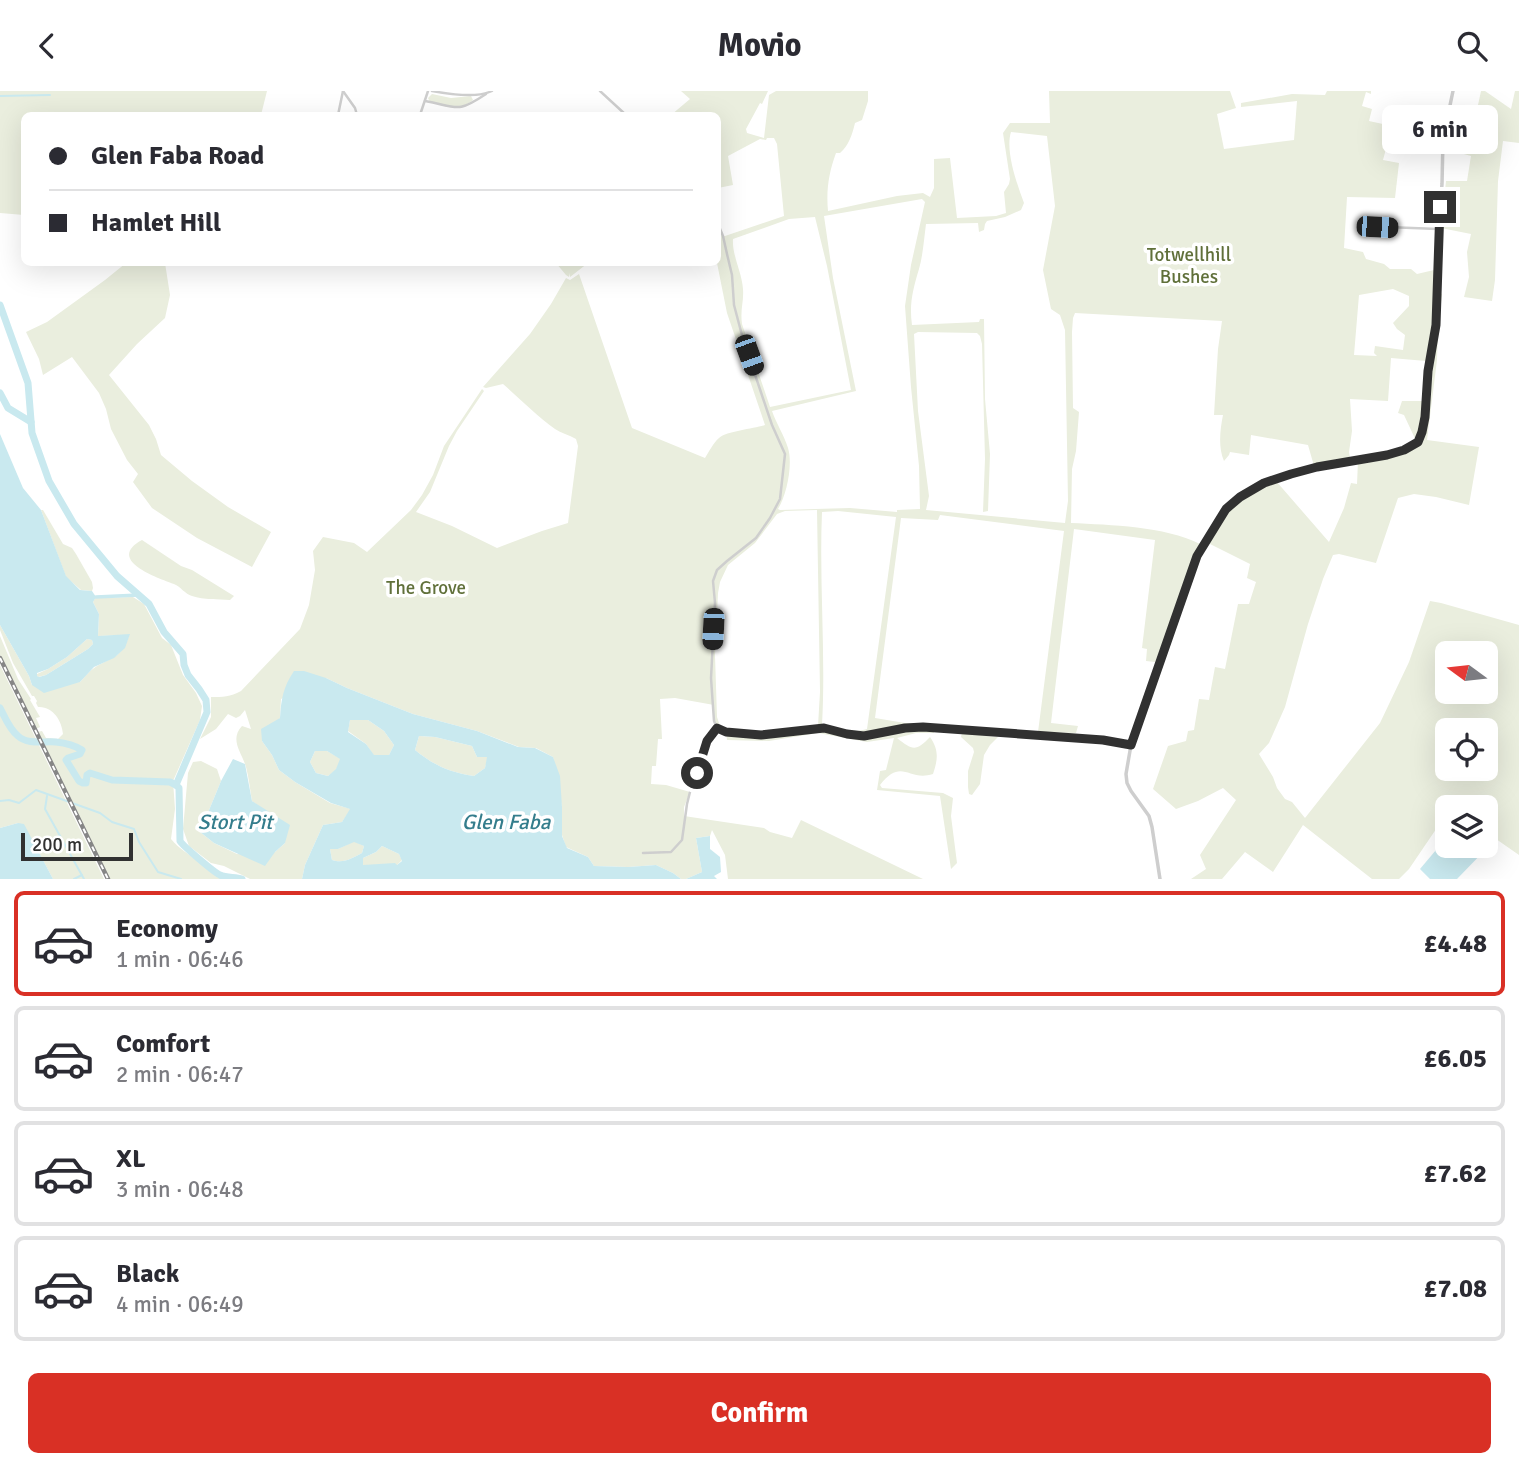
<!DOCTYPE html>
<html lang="en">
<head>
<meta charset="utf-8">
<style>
	body { margin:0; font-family:Signika,sans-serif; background:#f2f2f3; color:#2b2b33; height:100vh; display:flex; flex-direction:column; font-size:26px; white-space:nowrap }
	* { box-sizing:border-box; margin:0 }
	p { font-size:23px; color:#7c7c81 }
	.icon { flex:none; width:38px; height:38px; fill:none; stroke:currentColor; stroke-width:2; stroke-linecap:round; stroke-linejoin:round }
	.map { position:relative; height:788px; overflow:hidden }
	.side { display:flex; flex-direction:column; background:#fff; flex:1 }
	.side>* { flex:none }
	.top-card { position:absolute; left:21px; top:21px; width:700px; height:154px; border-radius:10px; box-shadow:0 7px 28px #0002; display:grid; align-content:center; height:154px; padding:0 28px; background:#fff }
	.needle { width:46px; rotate:285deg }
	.buttons { position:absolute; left:1435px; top:550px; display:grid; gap:14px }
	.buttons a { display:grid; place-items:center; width:63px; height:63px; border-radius:10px; background:#fff; box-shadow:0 7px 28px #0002; font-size:35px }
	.scale { position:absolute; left:21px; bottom:18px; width:112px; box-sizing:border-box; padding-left:7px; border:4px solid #313131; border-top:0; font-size:19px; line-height:24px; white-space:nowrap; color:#313131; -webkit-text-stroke:5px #fff; paint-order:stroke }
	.end { position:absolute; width:32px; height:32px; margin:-16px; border:9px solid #313131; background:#fff; box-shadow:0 0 0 4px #fff }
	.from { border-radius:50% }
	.bubble { position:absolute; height:49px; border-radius:10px; background:#fff; box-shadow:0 7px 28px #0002; font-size:23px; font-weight:800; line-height:49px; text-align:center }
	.car { position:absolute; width:21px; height:42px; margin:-21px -10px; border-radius:9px; box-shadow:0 0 5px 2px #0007; background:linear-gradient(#222 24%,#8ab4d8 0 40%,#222 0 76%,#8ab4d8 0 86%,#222 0) }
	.top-card b { display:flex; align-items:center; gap:24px; height:66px; font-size:26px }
	.top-card b+b { border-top:2px solid #e1e1e2 }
	.top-card i { width:18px; height:18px; background:#2b2b33 }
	ul { padding:12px 0 0; list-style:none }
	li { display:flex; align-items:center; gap:21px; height:105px; margin:0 14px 10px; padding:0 14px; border:4px solid #e1e1e2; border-radius:10px }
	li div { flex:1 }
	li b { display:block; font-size:26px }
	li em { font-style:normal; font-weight:800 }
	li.current { border-color:#d93025 }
	li>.icon { width:63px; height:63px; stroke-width:1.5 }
	.button { display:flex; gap:14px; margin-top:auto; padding:14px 28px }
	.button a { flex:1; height:80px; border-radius:10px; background:#d93025; color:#fff; font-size:28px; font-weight:800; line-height:80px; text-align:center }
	header { display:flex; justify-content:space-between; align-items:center; height:91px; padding:0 28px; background:#fff; font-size:32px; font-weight:800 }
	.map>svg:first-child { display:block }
</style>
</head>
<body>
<header><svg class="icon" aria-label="back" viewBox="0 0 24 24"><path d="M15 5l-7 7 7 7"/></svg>Movio<svg class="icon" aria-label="search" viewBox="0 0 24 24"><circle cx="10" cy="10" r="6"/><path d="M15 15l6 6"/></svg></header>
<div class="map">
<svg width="1519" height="788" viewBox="0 0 1519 788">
	<rect width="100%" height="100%" fill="#fff"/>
	<g fill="#eaeede" fill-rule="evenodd">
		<path d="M 0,0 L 267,0 L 261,24 L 24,24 L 24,124 L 0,122 Z"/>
		<path d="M 681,0 L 768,0 L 762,13 L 760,12 L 746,38 L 747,42 L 764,47 L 769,4 L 776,0 L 868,0 L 868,10 L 862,29 L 855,32 C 852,44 849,54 840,62 L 836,62 C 829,81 826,99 828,120 L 897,105 L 923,102 L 930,106 L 934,97 L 934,68 L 950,67 L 957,127 L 996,125 L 1006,122 L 1004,101 L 1009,93 L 1010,88 L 1003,42 L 1010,32 L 1050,32 L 1049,0 L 1230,0 L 1236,17 L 1217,23 L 1224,58 L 1294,49 L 1297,10 L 1241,16 L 1241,12 L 1292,3 L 1325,4 L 1327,0 L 1371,0 L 1371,3 L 1366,1 L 1362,15 L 1372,18 L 1369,30 L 1392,35 L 1383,69 L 1399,72 L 1395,107 L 1347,106 L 1344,157 L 1363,161 L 1366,168 L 1384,173 L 1390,178 L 1411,178 L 1417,183 L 1434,179 L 1439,183 L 1439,202 L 1442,203 L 1438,239 L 1437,269 L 1427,349 L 1479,356 L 1469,414 L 1436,406 L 1414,403 L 1398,407 L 1376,472 L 1339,463 L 1333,464 L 1323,488 L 1308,533 L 1285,616 L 1269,652 L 1259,663 L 1273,686 L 1277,697 L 1285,708 L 1292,711 L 1305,727 L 1380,632 L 1409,571 L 1430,510 L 1441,512 L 1519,534 L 1519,764 L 1486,741 L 1486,716 L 1447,716 L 1447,722 L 1409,778 L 1399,788 L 1372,788 L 1303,734 L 1273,781 L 1245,761 L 1222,788 L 1191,788 L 1206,778 L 1200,764 L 1236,709 L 1223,697 L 1198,710 L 1176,718 L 1153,698 L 1168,655 L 1186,650 L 1188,640 L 1194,639 L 1199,608 L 1209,609 L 1215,576 L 1225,578 L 1238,513 L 1249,513 L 1256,491 L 1247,487 L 1250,473 L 1208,452 L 1231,418 L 1244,408 L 1276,390 L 1329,451 L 1344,417 L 1351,392 L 1357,393 L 1358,370 C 1380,368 1398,364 1418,354 L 1404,324 L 1398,322 L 1402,310 L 1424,310 L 1426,270 L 1391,267 L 1388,310 L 1350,308 L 1352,340 L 1349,361 L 1350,367 L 1314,375 L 1308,354 L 1251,344 L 1249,364 L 1230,361 L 1229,364 L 1224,370 C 1218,356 1220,339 1223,324 L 1214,324 L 1218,258 L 1222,230 L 1075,222 L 1073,227 L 1072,241 L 1073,317 L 1079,321 L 1076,360 L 1072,378 L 1071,432 C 1111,434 1164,435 1200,453 C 1185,492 1172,533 1155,571 L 1146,570 L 1147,558 L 1142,557 L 1155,449 L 1074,438 L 1051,632 L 1078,635 L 1076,642 L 1038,641 L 1064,440 L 940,424 L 938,429 L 901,427 L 875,627 L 905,632 L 1006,638 L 1004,644 L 982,642 L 986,645 L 998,646 L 990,654 L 984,664 L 980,693 L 972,704 L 969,703 L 968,696 L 968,680 L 974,661 L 973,657 L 961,646 L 962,641 L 934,639 L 934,642 L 916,642 L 897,647 C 912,659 916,661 930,646 C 939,659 938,668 933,683 C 908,691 902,666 880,694 L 882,697 L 943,702 L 953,707 L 951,725 L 957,772 L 951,778 L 940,705 L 877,699 L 880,680 L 886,679 L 894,647 L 867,651 L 818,642 L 769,650 L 727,649 L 726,641 L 717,637 L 714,629 L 714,614 L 675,607 L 660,608 L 662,648 L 658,648 L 656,675 L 652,675 L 651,693 L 666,694 L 690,701 L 684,716 L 684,725 L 764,737 L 770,741 L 792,747 L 801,729 L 923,788 L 728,788 L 725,764 L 712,739 L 710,745 L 696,747 L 702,781 L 686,788 L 681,788 L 673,782 L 656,774 L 628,776 L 594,775 L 588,766 L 566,756 L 562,744 L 562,716 L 553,666 L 536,657 L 519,656 L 477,640 L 413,623 L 347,597 L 326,587 L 281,608 L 280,627 L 262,650 L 272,664 L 279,679 L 295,691 L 330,712 L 351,718 L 342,731 L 323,734 L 305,774 L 302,788 L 250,788 L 224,775 L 211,772 L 189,755 L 183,738 L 188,682 L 193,671 L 201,670 L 217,678 L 221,690 L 200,741 L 214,752 L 237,763 L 275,761 L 285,752 L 267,721 L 252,710 C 250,699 249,687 246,676 C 242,662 229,649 242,635 L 251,638 L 245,619 L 240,625 L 236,627 L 228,623 L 216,638 L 200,648 L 211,626 L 211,606 C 223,606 230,606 241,600 L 300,538 L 309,514 L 315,479 L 313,460 L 323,446 L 354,452 L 367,461 L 411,419 L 422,404 L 433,384 L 444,355 L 482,298 L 484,300 L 457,340 L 449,355 L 430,401 L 416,421 L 452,435 L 497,457 L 542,440 L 568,432 L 578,355 L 576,348 C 569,344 561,342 555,338 C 537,325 520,308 503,293 L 486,297 L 483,296 L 530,243 L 551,213 L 566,187 L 570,189 L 579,183 L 632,337 L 705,367 C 709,361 713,352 719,347 C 727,340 754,338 765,334 L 727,222 L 717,172 L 718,136 L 722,145 L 725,145 L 784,125 L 777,53 L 774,47 L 767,47 L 766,49 L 760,48 L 728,65 L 733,94 L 718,97 L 718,24 L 671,24 L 690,8 ZM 1011,41 L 1047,45 L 1055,115 L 1043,179 L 1051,218 L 1060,224 L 1065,239 L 1068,410 L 1065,432 L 926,419 L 929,405 L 918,320 L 914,243 L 918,241 L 977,242 L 980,245 L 982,253 L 985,368 L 983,421 L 988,420 L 990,363 L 985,308 L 984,228 L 980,228 L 979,231 L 912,234 C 909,213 913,198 919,178 C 923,164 924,148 926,133 L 978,132 L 979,141 L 984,139 L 985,133 L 987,130 L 1005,126 L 1021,119 L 1024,112 C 1017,93 1005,60 1011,41 ZM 922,108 L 925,111 L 911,174 L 905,215 L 911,296 L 919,375 L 920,418 L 897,419 L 897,421 L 850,417 L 780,419 L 778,418 C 787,403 793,373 788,357 C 784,344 776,332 772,320 L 856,300 L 833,187 L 824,125 ZM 815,126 L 827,175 L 851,299 L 770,316 L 742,233 C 740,218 744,211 743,198 C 742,181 732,165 733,148 L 789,128 ZM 1393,198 L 1409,205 L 1409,215 L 1393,232 L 1397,238 L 1405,244 L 1403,259 L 1375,255 L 1374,262 L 1377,265 L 1354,264 L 1359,204 ZM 817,419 L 820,601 L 818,635 L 776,641 L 727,640 L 720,635 L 717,626 L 715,564 L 718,502 L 720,491 L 728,474 L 755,452 L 777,423 L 785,420 ZM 838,420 L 896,426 L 867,638 C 852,643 837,636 822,634 C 826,563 819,492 822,421 ZM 1447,562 L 1486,562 L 1486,600 L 1447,600 ZM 1447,639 L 1486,639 L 1486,677 L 1447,677 Z"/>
		<path d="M 1481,0 L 1485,0 L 1511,18 L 1515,0 L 1519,0 L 1519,52 L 1503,50 L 1498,90 L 1495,189 L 1492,210 L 1464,206 L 1469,186 L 1467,161 L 1471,143 L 1441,137 L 1446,90 L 1467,90 L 1471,65 L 1446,58 L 1445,46 L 1453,15 L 1465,18 L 1463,27 L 1475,28 Z"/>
		<path d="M 432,3 L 451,7 L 471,5 L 473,9 C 457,21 448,16 430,11 L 428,7 Z"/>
		<path d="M 126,172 L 165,172 L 170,204 L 165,227 L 137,253 L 109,284 L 149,334 L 156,348 L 161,364 L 192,390 L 228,416 L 271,441 L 252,476 L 197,447 L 152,417 L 133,391 L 138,383 L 127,369 L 111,338 L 106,318 L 99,302 L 72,266 L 43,284 L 39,268 L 26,241 L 47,231 L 105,189 Z"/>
		<path d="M 556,172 L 588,172 L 570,186 L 570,182 L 569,186 L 566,184 Z"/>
		<path d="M 41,419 L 43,419 L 63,453 L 72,457 L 76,463 L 92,491 L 93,497 L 92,500 L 81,499 L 66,486 Z"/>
		<path d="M 142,449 L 181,475 L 192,479 L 234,505 L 230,509 C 218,508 204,509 192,505 C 185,503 181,496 174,493 C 158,487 105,469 142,449 Z"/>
		<path d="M 133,506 L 144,513 L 162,547 L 171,554 L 183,584 L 196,602 L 202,615 L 200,629 L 173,690 L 175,718 L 171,748 C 179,758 189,763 199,771 C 208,778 213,784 224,788 L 109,788 L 37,641 L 42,640 L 46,647 L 58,648 L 63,643 C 62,630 53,615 38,616 L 36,612 L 37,610 L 34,605 L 32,605 L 13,572 L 0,539 L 0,534 L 29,585 L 32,594 L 80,591 C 85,586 90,579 97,575 C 115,565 123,565 129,544 L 98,545 L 99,523 L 93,511 L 95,507 Z"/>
		<path d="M 0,545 L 18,588 L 31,608 L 30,609 L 40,626 L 36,627 L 40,636 L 36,638 L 0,564 Z"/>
		<path d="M 87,548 L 92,549 L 93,553 L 88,558 L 46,584 L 38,586 L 37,585 L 37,583 L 48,578 L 67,566 Z"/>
		<path d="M 0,574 L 104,788 L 53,788 L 36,756 L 18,732 L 0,737 Z"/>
		<path d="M 350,629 L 368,629 L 384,640 L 394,654 L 389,664 L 374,665 L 366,653 L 348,640 Z"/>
		<path d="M 419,645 L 435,646 L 472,655 L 477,666 L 488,666 L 485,677 L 474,685 C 449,681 435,675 415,659 Z"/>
		<path d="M 315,660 L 327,660 L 341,668 L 336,679 L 328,685 L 316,682 L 310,671 Z"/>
		<path d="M 354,750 L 364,755 L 362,762 C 352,767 344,773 332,769 L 330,758 L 338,758 Z"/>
		<path d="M 382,755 L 399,763 L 402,769 L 397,774 L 363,774 L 363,767 L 376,761 Z"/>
	</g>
	<g fill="#c9e9ef" fill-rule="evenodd">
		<path d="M 0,343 L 23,397 L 41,419 L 66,485 L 80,499 L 92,500 L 96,506 L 93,511 L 99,523 L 98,545 L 130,543 L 125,557 L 114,567 L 94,576 L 80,591 L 44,602 L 32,594 L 29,585 L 0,534 ZM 87,548 L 92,549 L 93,553 L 88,558 L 46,584 L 39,586 L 37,585 L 37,582 L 48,578 L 67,566 Z"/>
		<path d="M 294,580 L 304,580 L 326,587 L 347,597 L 413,623 L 477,640 L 518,656 L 535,657 L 553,666 L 560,685 L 562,716 L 562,745 L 567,757 L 588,766 L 594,775 L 628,776 L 656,774 L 673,782 L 681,788 L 302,788 L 305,774 L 323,734 L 342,731 L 350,718 L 331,712 L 295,691 L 279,679 L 272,664 L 262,650 L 261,638 L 280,627 C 281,609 283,596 294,580 ZM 350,629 L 368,629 L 384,640 L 394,654 L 389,664 L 374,664 L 366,653 L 348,641 ZM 419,645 L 435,646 L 472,655 L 477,666 L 487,666 L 485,677 L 474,685 C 449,681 435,675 415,659 ZM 315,660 L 327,660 L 340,668 L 336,678 L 328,685 L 316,682 L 310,671 ZM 354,751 L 364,755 L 362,762 C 352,767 344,773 332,769 L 330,758 L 338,758 ZM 382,755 L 399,763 L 402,770 L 397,774 L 395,772 L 363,774 L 363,767 L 376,761 Z"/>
		<path d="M 233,668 L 245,673 L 252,710 L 290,734 L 285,752 L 275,761 L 265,775 L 214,752 L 200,741 L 221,690 Z"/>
		<path d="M 18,732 L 24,733 L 53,788 L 0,788 L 0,737 Z"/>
		<path d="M 710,745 L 710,758 L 720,766 L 721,781 L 714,785 L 717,788 L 686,788 L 702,781 L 696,747 Z"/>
		<path d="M 1447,746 L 1447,754 L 1484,754 L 1487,757 L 1457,788 L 1430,788 L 1420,778 Z"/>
	</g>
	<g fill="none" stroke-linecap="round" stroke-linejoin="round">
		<g stroke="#c9e9ef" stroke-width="2">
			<path d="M 0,5 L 50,4"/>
			<path d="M 47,705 L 45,718 L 84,788"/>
			<path d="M 0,710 L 9,709 L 19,712 L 36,699 L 100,722 L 112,731 L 134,738 L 139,751 L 158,781 L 181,788"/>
			<path d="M 50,750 L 58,745"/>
			<path d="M 74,788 L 82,784"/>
		</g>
		<path stroke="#c9e9ef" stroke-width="3.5" d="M 96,506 L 139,504"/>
		<g stroke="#c9e9ef" stroke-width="7">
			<path d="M 0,214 L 28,292 L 32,342 L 49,390 L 74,433 L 117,485 L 149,513 L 164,541 L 183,563 L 184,574 L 188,584 L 199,598 L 206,609 L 207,621 L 176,694 L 179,697 L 180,750 C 183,755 215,782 220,784 C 226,787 235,786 242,788"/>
			<path d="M 0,302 L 8,317 L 31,331"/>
			<path d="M 0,617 C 5,626 9,638 18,645 C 28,654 43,650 56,651 C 65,652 74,654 82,659 L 80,663 L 68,667 L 66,669 L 79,690 L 83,692 L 86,692 L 87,684 L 90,682 L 112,689 L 170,691 L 176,694"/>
		</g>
		<g stroke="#cecece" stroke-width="2.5">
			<path d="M 343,0 L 355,17 L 357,24"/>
			<path d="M 432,0 C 448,3 478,7 492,0"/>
			<path d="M 600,0 L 626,24"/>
			<path d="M 425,10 C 458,16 456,23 486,3"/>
			<path d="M 338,24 L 343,0"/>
			<path d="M 420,24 L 428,0"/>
			<path d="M 1361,135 L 1438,138"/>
			<path d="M 717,637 L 714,630 L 711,587 L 715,512 L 713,490 L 717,479 L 727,470 L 756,447 L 770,427 L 780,408 L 785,363 L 772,334 L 743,248 L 734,214 L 732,184 L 727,163 L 723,145 L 718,133"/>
			<path d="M 719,638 L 726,641 L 761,644 L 824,637 L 847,643 L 864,645 L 905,637 L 923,636 L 1103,649 L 1131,654"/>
			<path d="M 643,762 L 671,761 L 682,749 L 687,713 L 691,697 L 707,650 L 717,637"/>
		</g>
		<path stroke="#cecece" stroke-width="3.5" d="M 1160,788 L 1152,736 L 1149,725 L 1131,700 L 1127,692 L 1126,683 L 1131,654 L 1159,571 L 1174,533 L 1189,486 L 1204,452 L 1226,418 L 1240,406 L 1264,392 L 1317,376 L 1387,364 L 1404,359 L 1418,351 L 1422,341 L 1428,280 L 1436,234 L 1438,138 L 1442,93 L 1443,48 L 1453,0"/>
		<g stroke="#868686" stroke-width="4.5">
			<path id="rail" d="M 0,567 L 108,788"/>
		</g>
		<use href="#rail" stroke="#fff" stroke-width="2" stroke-dasharray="5" stroke-linecap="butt"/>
	</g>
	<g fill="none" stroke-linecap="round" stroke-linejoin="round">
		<path stroke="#313131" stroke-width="9" d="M 697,682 L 707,650 L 717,637 L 726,641 L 761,644 L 824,637 L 847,643 L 864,645 L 905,637 L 923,636 L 1103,649 L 1131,654 L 1197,465 L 1226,418 L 1240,406 L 1264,392 L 1291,383 L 1317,376 L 1387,364 L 1404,359 L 1418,351 L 1422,341 L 1425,326 L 1428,280 L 1436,234 L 1440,116"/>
	</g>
	<g text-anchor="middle" stroke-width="7" stroke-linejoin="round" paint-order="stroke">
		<g font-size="19" fill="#60703a" stroke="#fff">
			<text x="1189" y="170">Totwellhill<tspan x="1189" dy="22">Bushes</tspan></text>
			<text x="426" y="503">The Grove</text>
		</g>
		<g font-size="21" font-style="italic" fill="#347d8c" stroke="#fff">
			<text x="235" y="738">Stort Pit</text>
			<text x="506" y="738">Glen Faba</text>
		</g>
	</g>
</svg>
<div class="buttons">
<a><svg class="needle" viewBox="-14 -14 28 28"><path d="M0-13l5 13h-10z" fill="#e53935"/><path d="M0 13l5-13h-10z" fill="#7c7c81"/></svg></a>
<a><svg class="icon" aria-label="locate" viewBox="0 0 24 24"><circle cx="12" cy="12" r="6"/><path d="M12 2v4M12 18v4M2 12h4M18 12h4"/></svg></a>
<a><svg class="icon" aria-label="layers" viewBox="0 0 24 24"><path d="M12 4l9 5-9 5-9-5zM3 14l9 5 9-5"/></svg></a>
</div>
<div class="scale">200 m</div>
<i class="end from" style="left:697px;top:682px"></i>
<i class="end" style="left:1440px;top:116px"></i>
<div class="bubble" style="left:1382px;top:14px;width:116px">6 min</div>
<i class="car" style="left:1377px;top:136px;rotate:93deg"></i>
<i class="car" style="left:749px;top:264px;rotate:160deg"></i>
<i class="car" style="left:713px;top:538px;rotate:183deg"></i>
<div class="top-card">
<b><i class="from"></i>Glen Faba Road</b>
<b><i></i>Hamlet Hill</b>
</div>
</div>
<section class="side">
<ul>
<li class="current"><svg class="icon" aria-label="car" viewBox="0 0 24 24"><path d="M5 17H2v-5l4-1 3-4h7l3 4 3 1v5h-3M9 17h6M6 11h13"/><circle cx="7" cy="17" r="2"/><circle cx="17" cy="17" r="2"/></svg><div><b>Economy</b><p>1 min · 06:46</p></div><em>£4.48</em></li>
<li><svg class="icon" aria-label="car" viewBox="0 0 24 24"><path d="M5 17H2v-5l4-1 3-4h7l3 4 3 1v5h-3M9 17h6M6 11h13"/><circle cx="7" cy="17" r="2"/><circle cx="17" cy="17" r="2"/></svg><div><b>Comfort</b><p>2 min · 06:47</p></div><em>£6.05</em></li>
<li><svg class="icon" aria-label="car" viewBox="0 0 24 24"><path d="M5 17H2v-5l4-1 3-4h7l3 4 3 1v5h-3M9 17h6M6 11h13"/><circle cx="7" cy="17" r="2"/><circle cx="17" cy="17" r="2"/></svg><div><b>XL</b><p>3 min · 06:48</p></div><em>£7.62</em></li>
<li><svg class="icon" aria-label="car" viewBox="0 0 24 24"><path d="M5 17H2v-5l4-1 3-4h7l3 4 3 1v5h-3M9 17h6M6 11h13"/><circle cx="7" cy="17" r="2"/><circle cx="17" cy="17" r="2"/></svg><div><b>Black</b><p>4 min · 06:49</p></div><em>£7.08</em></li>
</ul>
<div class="button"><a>Confirm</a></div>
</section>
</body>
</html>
